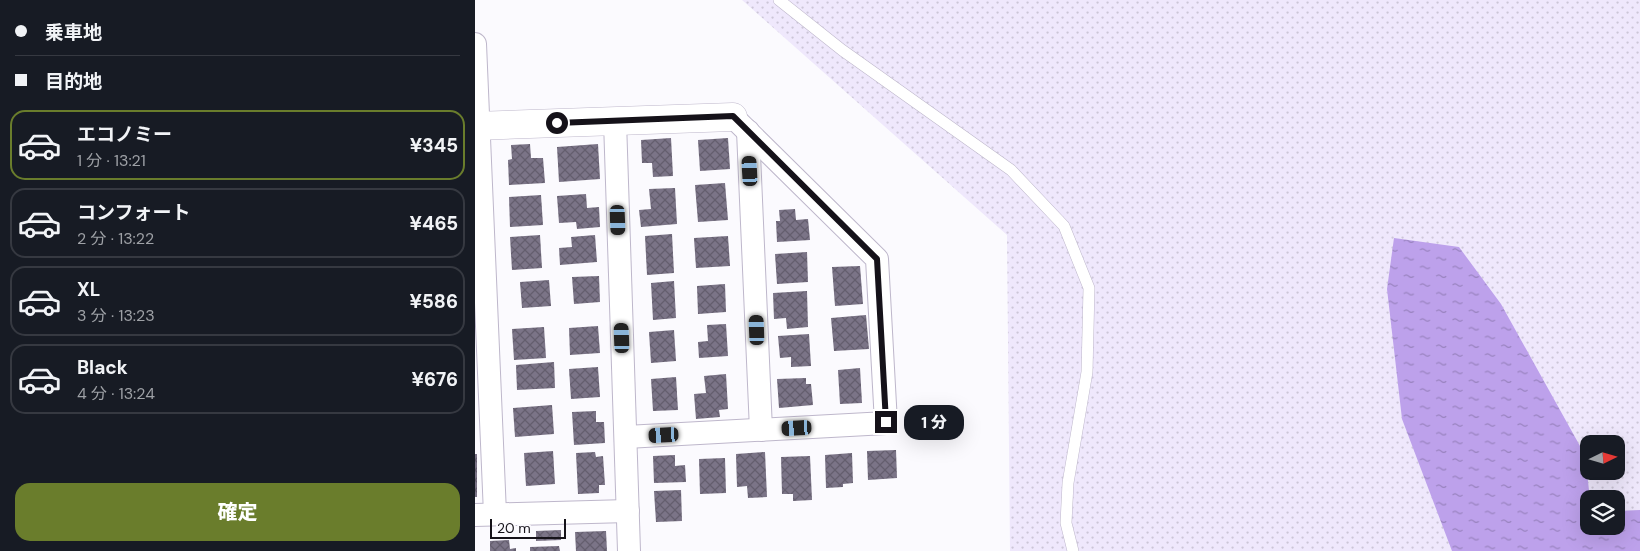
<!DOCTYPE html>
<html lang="ja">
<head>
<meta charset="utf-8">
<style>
	body { margin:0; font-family:"DM Sans","Noto Sans JP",sans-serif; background:#242831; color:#f1f3f6; height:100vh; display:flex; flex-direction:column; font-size:19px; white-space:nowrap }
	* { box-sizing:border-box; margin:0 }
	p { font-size:16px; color:#9ea1a6 }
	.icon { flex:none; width:28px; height:28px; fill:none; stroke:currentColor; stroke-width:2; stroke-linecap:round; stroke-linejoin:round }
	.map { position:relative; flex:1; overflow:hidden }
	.details { display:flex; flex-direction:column; background:#171b24; width:475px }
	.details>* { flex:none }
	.guide { display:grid; align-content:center; height:110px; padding:0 15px; background:#171b24 }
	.needle { width:32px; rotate:85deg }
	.controls { position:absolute; left:1105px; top:435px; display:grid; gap:10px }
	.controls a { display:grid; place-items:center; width:45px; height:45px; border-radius:10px; background:#171b24; box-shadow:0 5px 20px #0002; font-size:25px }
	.scale { position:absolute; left:15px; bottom:12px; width:76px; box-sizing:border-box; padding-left:5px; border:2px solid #151219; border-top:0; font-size:14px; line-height:18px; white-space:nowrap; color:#151219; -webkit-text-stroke:4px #fbfafe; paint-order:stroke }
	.end { position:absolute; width:22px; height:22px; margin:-11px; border:6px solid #151219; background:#fff; box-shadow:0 0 0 2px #fff }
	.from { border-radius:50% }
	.bubble { position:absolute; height:35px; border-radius:15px; background:#171b24; box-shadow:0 5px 20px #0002; font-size:16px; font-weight:800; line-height:35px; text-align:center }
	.car { position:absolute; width:15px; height:30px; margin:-15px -8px; border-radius:6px; box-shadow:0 0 4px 1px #0007; background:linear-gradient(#222 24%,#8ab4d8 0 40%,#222 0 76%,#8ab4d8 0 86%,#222 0) }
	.guide b { display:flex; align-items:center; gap:18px; height:48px; font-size:19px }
	.guide b+b { border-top:1px solid #363941 }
	.guide i { width:12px; height:12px; background:#f1f3f6 }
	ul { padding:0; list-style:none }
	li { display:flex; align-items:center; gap:15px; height:70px; margin:0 10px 8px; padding:0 5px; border:2px solid #363941; border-radius:15px }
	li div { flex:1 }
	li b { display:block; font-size:19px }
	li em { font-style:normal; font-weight:800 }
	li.current { border-color:#6a7d2c }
	li>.icon { width:45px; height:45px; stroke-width:1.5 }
	.button { display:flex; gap:10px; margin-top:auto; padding:10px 15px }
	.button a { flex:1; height:58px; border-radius:15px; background:#6a7d2c; color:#fff; font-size:20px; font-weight:800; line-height:58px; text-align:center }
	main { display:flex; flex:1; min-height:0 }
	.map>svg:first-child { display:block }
</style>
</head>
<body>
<main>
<section class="details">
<div class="guide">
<b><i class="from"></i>乗車地</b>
<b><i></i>目的地</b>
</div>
<ul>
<li class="current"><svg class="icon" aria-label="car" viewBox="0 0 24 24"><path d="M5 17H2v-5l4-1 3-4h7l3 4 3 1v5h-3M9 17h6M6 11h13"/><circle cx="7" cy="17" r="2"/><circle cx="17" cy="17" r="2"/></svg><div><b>エコノミー</b><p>1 分 · 13:21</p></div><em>¥345</em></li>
<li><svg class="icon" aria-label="car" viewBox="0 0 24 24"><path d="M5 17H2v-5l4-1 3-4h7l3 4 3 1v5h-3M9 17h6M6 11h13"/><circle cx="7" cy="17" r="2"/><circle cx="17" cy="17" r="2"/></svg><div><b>コンフォート</b><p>2 分 · 13:22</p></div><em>¥465</em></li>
<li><svg class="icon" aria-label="car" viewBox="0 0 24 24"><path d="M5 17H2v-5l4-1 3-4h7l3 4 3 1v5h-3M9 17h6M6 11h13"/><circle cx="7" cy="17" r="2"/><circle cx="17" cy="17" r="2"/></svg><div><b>XL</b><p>3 分 · 13:23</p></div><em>¥586</em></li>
<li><svg class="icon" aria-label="car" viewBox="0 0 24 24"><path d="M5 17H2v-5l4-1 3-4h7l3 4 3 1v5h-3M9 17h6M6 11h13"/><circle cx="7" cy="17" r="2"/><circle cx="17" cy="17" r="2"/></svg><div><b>Black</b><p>4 分 · 13:24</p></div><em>¥676</em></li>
</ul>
<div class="button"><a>確定</a></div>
</section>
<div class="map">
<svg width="1165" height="551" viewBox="0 0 1165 551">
	<defs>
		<pattern id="grass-dots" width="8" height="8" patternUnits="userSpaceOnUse" patternTransform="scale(1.25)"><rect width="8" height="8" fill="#efe8fc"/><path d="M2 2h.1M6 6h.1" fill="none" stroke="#ccc6d7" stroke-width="1.8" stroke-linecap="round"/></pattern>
		<pattern id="water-ripples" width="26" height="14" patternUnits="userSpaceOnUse" patternTransform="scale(1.25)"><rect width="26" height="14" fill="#bda1eb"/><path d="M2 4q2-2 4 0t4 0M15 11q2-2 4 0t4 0" fill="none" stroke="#9882be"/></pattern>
		<pattern id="building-cross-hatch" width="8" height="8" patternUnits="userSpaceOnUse" patternTransform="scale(1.25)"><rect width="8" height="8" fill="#7b7487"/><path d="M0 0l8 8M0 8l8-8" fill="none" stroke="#645e6e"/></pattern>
	</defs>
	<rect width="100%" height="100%" fill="#fbfafe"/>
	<path fill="url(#grass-dots)" fill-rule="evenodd" d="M 267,0 L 1165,0 L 1165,551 L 535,551 L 532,235 ZM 1114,444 L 1141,444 L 1141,471 L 1114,471 ZM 1114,499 L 1141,499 L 1141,526 L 1114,526 Z"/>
	<path fill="url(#water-ripples)" d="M 919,238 L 984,247 L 1026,304 L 1110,455 L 1115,499 L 1114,526 L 1141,526 L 1141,511 L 1165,510 L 1165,551 L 977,551 L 927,419 L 912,289 Z"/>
	<g fill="url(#building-cross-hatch)">
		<path d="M 196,138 L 198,176 L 178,177 L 177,163 L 167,163 L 166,140 Z"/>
		<path d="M 253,138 L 255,169 L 225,171 L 223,140 Z"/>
		<path d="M 55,144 L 56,158 L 68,158 L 70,183 L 34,185 L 33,160 L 37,159 L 36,145 Z"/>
		<path d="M 123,144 L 125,179 L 84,182 L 82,147 Z"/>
		<path d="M 250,183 L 253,220 L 223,222 L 220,185 Z"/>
		<path d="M 200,188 L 202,224 L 166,227 L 164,210 L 176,209 L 174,189 Z"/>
		<path d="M 111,194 L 112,208 L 124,207 L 125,227 L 102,229 L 101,222 L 84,223 L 82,196 Z"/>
		<path d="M 66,195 L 68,225 L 35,227 L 34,197 Z"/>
		<path d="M 320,209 L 321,220 L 333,219 L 335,240 L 302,242 L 301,221 L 305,221 L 304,210 Z"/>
		<path d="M 197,234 L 199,273 L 172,275 L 170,236 Z"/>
		<path d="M 65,235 L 67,268 L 37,270 L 35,237 Z"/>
		<path d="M 120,235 L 122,262 L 85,265 L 84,248 L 97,247 L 96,237 Z"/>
		<path d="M 253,236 L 255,266 L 221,268 L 219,238 Z"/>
		<path d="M 332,252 L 333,282 L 302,284 L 300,254 Z"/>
		<path d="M 385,266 L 388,304 L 360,306 L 357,267 Z"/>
		<path d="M 124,276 L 125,302 L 99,304 L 97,277 Z"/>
		<path d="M 74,280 L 76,306 L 47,308 L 45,282 Z"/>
		<path d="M 199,281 L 201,318 L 178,320 L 176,283 Z"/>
		<path d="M 250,284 L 251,312 L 223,314 L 222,286 Z"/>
		<path d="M 332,291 L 333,327 L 312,329 L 311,318 L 299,319 L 298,293 Z"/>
		<path d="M 391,315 L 394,349 L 359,351 L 356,318 Z"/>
		<path d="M 251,324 L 253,356 L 224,358 L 223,342 L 233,341 L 232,325 Z"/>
		<path d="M 123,326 L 125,353 L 95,355 L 94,328 Z"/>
		<path d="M 69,327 L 71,358 L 39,360 L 37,329 Z"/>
		<path d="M 199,330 L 201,361 L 176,363 L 174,332 Z"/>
		<path d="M 334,334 L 336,366 L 316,367 L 316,357 L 305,358 L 303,336 Z"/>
		<path d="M 79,362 L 80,388 L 42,390 L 41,365 Z"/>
		<path d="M 123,367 L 125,397 L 96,399 L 94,369 Z"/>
		<path d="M 385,368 L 387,403 L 365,404 L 363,370 Z"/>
		<path d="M 251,374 L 253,409 L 244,410 L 245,417 L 221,419 L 219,394 L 231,393 L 229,376 Z"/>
		<path d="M 201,377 L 203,410 L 178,411 L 176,379 Z"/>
		<path d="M 331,378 L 331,384 L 336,384 L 338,405 L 304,408 L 302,379 Z"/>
		<path d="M 77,405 L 79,434 L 40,437 L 38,408 Z"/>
		<path d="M 121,411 L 121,422 L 129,422 L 130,443 L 99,445 L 97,412 Z"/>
		<path d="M 421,450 L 422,478 L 393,480 L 392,451 Z"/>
		<path d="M 78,451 L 80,484 L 51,486 L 49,453 Z"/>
		<path d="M 120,452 L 121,457 L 128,456 L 130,485 L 124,485 L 124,493 L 103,494 L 101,453 Z"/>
		<path d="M 290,452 L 292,497 L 273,498 L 272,486 L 262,487 L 261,454 Z"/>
		<path d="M 377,453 L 378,483 L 368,484 L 368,487 L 351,488 L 350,455 Z"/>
		<rect x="0" y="454" width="2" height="43"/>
		<path d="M 200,455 L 200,466 L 210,465 L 211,482 L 179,483 L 178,456 Z"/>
		<path d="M 335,456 L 337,500 L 318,501 L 318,494 L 307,494 L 306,457 Z"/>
		<path d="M 250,458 L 251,493 L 225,494 L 224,459 Z"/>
		<path d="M 206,490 L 207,521 L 181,522 L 179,491 Z"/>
		<path d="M 86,530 L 86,540 L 61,541 L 61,531 Z"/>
		<path d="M 131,531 L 132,551 L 101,551 L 100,532 Z"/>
		<path d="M 34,540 L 35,549 L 41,548 L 41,551 L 15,551 L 15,541 Z"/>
		<path d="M 84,546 L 85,551 L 55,551 L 55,547 Z"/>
	</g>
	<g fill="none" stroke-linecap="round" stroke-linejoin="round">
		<g stroke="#beb7cb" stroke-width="12">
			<path id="service" d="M 304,0 L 367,50 L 536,170 L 589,226 L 614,288 L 612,372 L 593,483 L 591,523 L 598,551"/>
		</g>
		<g stroke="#beb7cb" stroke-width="24">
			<g id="minor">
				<path d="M 0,44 L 20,514"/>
				<path d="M 140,121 L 154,551"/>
				<path d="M 273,131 L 286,430"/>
				<path d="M 151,437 L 411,423 L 402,259 L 258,117"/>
				<path d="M 0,515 L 153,511"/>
			</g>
		</g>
		<g stroke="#beb7cb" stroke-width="29">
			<path id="tertiary" d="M 0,126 L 258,117"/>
		</g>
		<use href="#service" stroke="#fff" stroke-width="11"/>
		<use href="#minor" stroke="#fff" stroke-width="22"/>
		<use href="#tertiary" stroke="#fff" stroke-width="28"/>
	</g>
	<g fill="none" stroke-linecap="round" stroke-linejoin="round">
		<path stroke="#151219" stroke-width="6" d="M 82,123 L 258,116 L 402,259 L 411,422"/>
	</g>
</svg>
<div class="controls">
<a><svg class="needle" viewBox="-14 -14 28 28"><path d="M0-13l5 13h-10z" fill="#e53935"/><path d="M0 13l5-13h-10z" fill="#9ea1a6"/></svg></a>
<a><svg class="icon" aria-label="layers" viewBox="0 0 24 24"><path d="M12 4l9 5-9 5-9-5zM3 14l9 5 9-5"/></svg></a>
</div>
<div class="scale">20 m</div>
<i class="end from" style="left:82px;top:123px"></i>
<i class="end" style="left:411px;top:422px"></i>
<div class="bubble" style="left:429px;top:405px;width:60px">1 分</div>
<i class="car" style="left:275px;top:171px;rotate:357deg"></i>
<i class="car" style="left:143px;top:220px;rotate:178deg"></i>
<i class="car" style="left:282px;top:330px;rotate:358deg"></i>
<i class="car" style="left:147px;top:338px;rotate:358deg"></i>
<i class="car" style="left:322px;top:428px;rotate:267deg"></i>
<i class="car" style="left:189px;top:435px;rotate:267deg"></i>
</div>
</main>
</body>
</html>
